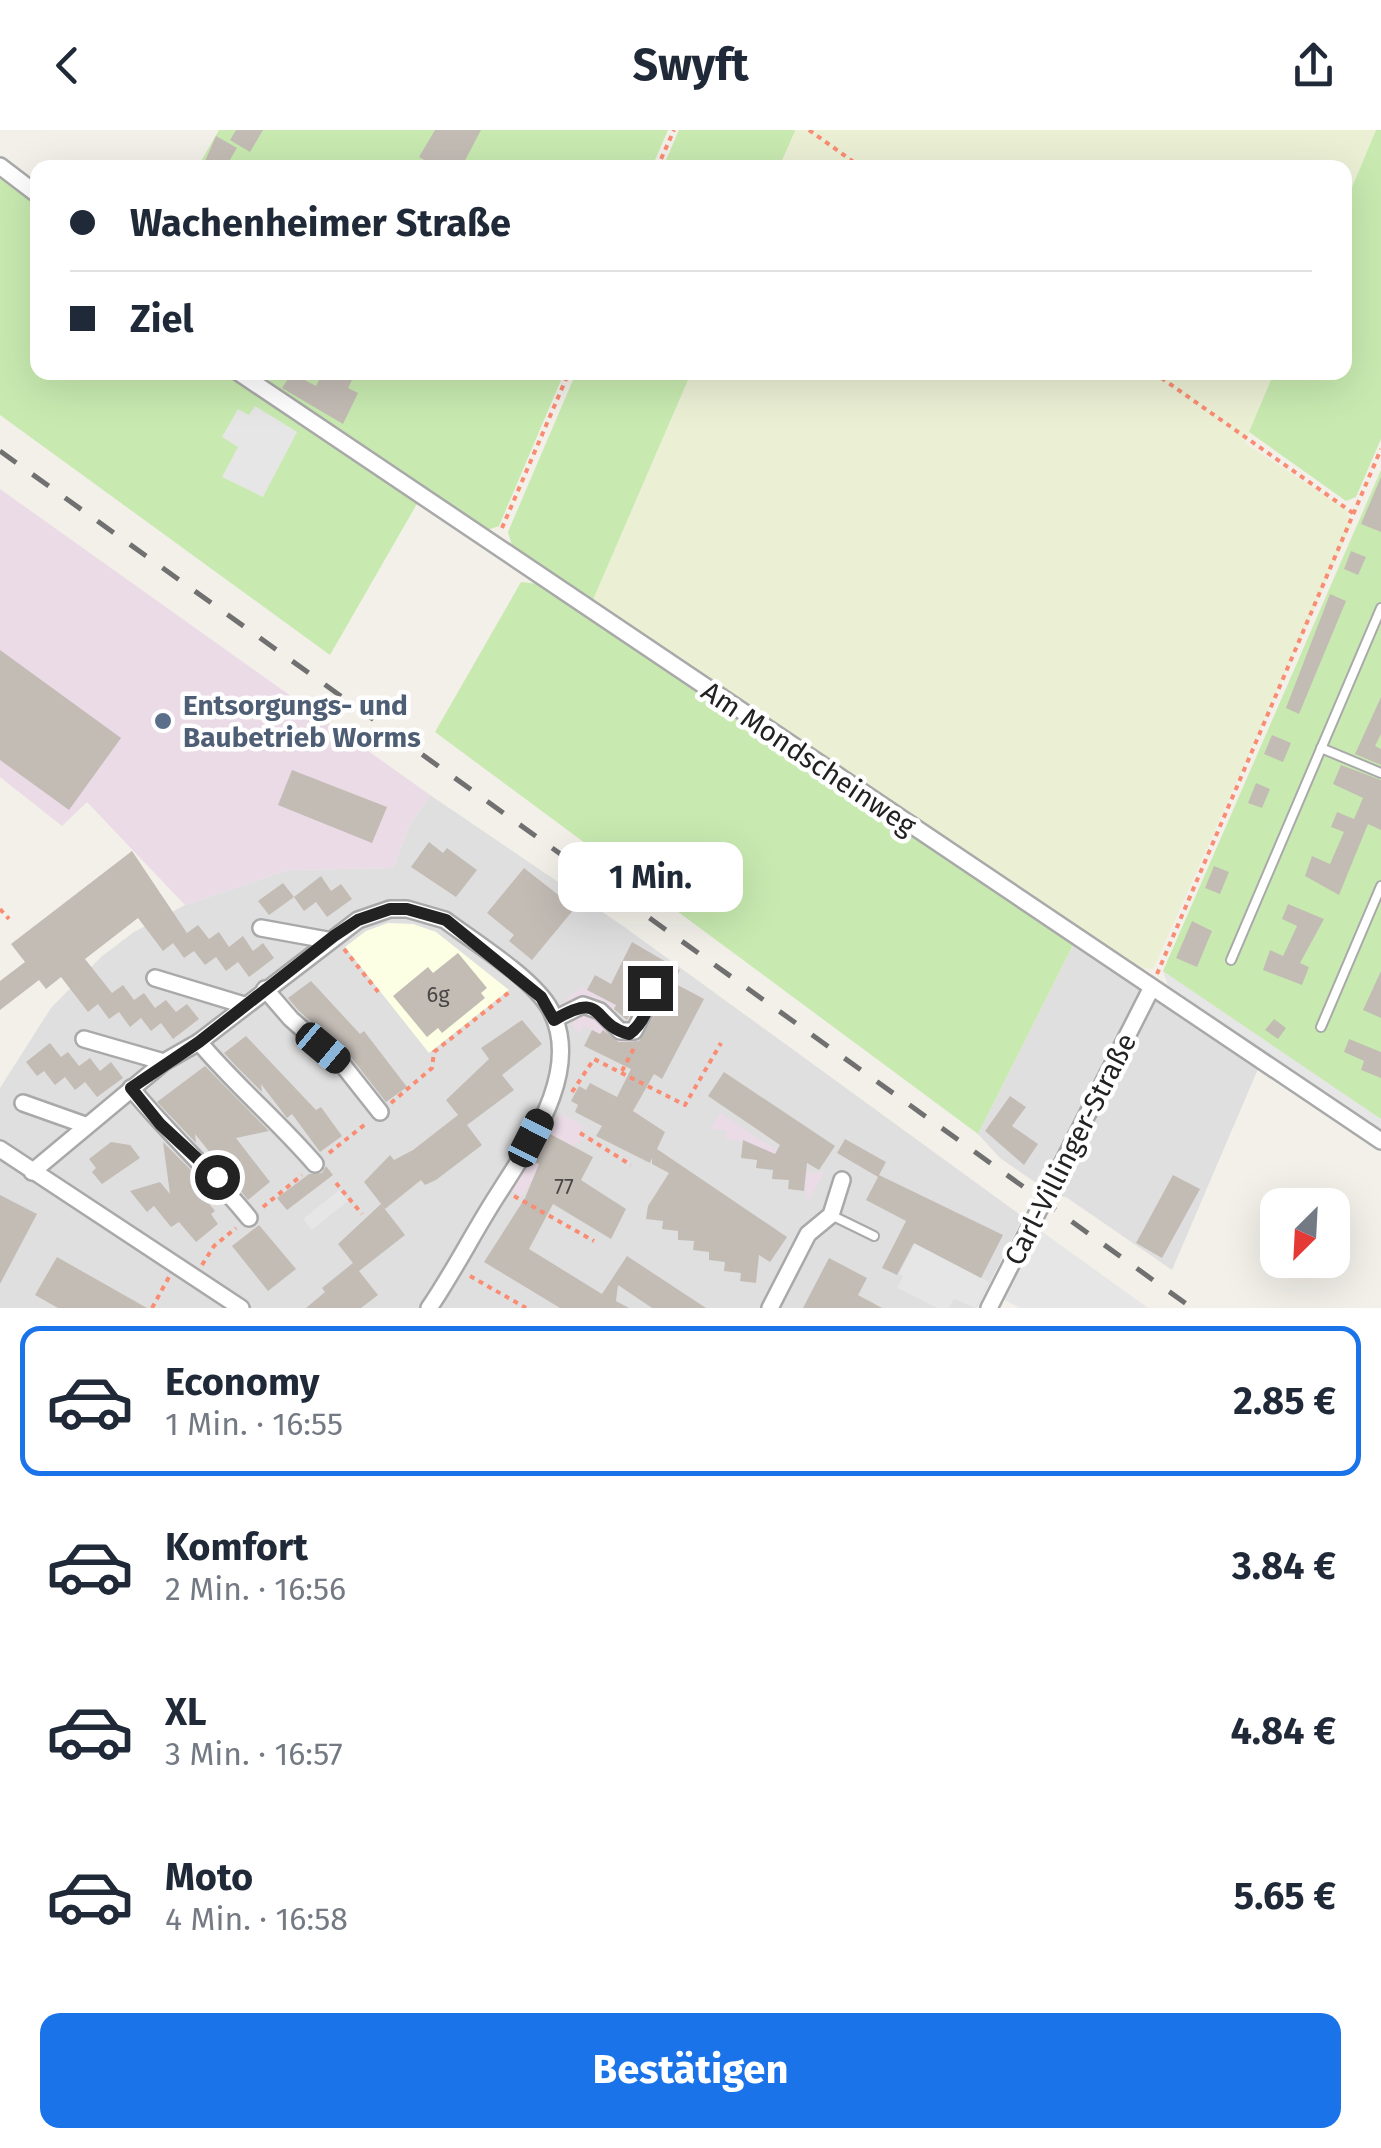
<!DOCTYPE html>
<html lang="de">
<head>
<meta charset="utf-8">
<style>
	body { margin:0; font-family:"Fira Sans",sans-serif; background:#f2f2f3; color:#1f2937; height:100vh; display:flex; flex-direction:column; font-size:38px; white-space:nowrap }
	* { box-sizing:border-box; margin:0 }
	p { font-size:32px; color:#747a83 }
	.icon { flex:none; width:55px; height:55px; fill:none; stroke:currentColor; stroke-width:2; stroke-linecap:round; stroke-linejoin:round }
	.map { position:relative; height:1178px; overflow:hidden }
	.details { display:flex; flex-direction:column; background:#fff; flex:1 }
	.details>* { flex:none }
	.top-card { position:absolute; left:30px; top:30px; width:1322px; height:220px; border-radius:20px; box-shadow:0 10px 40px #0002; display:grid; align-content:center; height:220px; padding:0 40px; background:#fff }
	.needle { width:65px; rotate:204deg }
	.fabs { position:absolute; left:1260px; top:1058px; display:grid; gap:20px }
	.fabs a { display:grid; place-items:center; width:90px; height:90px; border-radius:20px; background:#fff; box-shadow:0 10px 40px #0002; font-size:50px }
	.end { position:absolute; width:45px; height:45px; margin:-22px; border:12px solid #222; background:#fff; box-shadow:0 0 0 5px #fff }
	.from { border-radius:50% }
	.bubble { position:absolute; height:70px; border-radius:20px; background:#fff; box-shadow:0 10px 40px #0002; font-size:32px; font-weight:700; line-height:70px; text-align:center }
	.car { position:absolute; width:30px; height:60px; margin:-30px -15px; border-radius:12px; box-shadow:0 0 8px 2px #0007; background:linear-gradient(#222 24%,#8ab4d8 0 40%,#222 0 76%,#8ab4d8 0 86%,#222 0) }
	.top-card b { display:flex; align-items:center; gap:35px; height:95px; font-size:38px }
	.top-card b+b { border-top:2px solid #e0e1e3 }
	.top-card i { width:25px; height:25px; background:#1f2937 }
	ul { padding:18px 0 0; list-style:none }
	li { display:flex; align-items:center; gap:30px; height:150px; margin:0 20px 15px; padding:0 20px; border:5px solid transparent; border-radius:20px }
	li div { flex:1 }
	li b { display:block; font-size:38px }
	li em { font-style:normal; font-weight:700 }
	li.active { border-color:#1a73e8 }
	li>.icon { width:90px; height:90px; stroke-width:1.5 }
	.button { display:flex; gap:20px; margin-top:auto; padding:20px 40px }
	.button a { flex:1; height:115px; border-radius:20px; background:#1a73e8; color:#fff; font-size:40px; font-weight:700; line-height:115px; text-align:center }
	header { display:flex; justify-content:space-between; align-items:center; height:130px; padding:0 40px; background:#fff; font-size:45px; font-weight:700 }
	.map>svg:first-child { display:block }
</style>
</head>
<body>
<header><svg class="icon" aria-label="back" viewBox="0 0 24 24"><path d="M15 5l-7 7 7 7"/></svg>Swyft<svg class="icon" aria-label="share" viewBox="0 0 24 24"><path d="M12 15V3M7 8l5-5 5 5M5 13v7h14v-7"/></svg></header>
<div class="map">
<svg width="1381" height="1178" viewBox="0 0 1381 1178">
	<rect width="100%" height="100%" fill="#f2f0e9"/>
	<g fill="#e0dfdf">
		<path d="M 430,665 L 623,796 L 1023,1087 L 977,1178 L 0,1178 L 0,958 L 51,878 L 101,827 L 134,802 L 185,775 L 288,740 L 393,738 L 409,695 Z"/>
		<path d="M 1073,815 L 1258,939 L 1172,1140 L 1066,1067 L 1055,1066 L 1000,1028 L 978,1004 Z"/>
	</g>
	<g fill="#ebdbe6">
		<path d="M 0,359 L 430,665 L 409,695 L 393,738 L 288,740 L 185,775 L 87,672 L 62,696 L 0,647 Z"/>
		<path d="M 639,833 L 667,852 L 630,921 L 584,896 L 580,902 L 575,900 L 563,872 L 582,857 L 616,875 L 611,885 L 626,893 L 628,889 L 633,891 L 644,872 L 641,864 L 626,856 Z"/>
		<path d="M 720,983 L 812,1044 L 825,1041 L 808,1071 L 805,1052 L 789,1050 L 789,1042 L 758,1021 L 742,1019 L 742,1011 L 726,1009 L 727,1001 L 711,999 Z"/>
		<path d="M 560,984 L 583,995 L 582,1010 L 573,1016 L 550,1004 Z"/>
		<path d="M 529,1029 L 561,1046 L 552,1065 L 530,1053 L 522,1067 L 512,1061 Z"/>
	</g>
	<path fill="#fdffe5" d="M 388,793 L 413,794 L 436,802 L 509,860 L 429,923 L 345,817 L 366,801 Z"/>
	<g fill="#ebf0d5">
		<path d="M 794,0 L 1376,0 L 1345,74 L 1345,38 L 779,38 Z"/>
		<path d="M 691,243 L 1274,243 L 1245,313 L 1347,380 L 1351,396 L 1153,839 L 1133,837 L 592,472 Z"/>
	</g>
	<g fill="#c8eab0">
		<path d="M 219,0 L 668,0 L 652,37 L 197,38 Z"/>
		<path d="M 679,0 L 794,0 L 795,1 L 779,37 L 663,37 Z"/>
		<path d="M 1376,0 L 1381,0 L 1381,309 L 1356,367 L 1346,371 L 1249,302 L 1274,243 L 1345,242 L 1345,74 Z"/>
		<path d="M 0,47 L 37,75 L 38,242 L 226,243 L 418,372 L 330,525 L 0,285 Z"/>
		<path d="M 252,243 L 564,243 L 499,396 L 485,401 Z"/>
		<path d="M 576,243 L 691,243 L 592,472 L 513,419 L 508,402 Z"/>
		<path d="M 1381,340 L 1381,1005 L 1166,847 L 1163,841 Z"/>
		<path d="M 521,452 L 539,454 L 1073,815 L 978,1004 L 435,602 Z"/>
	</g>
	<g fill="#e6e6e6">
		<path d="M 255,276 L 297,302 L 263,367 L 222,347 L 238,317 L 222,307 L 238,279 L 249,285 Z"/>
		<path d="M 1163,841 L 1381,989 L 1381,1005 L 1171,864 Z"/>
		<path d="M 339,1060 L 348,1071 L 312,1100 L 303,1089 Z"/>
		<path d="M 1037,1098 L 1148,1178 L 1020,1178 L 1001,1168 Z"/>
		<path d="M 915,1114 L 989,1152 L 976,1178 L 954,1169 L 949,1178 L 937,1178 L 897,1158 L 903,1146 L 899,1143 Z"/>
	</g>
	<g fill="#c3bcb5">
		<path d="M 236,0 L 263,0 L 250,22 L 230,10 Z"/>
		<path d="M 435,0 L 481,0 L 461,38 L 438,38 L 419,27 Z"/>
		<path d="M 216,6 L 237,18 L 225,38 L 202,38 Z"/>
		<path d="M 323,242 L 356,242 L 348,258 L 358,263 L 343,294 L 282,258 L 292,243 L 316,256 Z"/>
		<path d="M 1381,347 L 1381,402 L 1361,394 Z"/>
		<path d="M 1351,421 L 1366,427 L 1358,445 L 1344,439 Z"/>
		<path d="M 1330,464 L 1346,471 L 1299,584 L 1286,578 Z"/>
		<path d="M 0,520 L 121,608 L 69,680 L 0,630 Z"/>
		<path d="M 1381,567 L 1381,604 L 1375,616 L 1381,619 L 1381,635 L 1355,624 Z"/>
		<path d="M 1272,605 L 1291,613 L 1283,632 L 1264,624 Z"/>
		<path d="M 1341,635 L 1381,650 L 1381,700 L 1368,694 L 1339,765 L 1305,746 L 1312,726 L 1330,734 L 1344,702 L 1331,697 L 1337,682 L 1354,689 L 1363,668 L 1333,654 Z"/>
		<path d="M 292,640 L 387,677 L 372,713 L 278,675 Z"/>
		<path d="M 1256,653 L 1270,659 L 1262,678 L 1248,673 Z"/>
		<path d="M 429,712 L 443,723 L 447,718 L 477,740 L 456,767 L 411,737 Z"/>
		<path d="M 132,721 L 187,803 L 198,795 L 209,809 L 219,802 L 229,817 L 243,806 L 253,821 L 263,813 L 274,828 L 249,847 L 238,832 L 226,841 L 216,827 L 205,835 L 194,821 L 184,828 L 173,813 L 163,821 L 138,788 L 85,829 L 112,863 L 123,855 L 134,870 L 144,863 L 155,878 L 166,870 L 176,882 L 187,874 L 199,889 L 173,909 L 161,893 L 151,901 L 141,888 L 130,897 L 119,882 L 109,889 L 98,874 L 88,882 L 61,847 L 46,859 L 39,850 L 0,880 L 0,851 L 25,832 L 11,814 Z"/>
		<path d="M 1214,736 L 1229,742 L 1220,764 L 1205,758 Z"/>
		<path d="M 524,738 L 575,778 L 532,830 L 509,811 L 514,805 L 487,783 Z"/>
		<path d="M 321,746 L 331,761 L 341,754 L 352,769 L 327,787 L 316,772 L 304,781 L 294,767 Z"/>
		<path d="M 283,753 L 294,767 L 269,785 L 258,771 Z"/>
		<path d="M 1288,774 L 1324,789 L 1300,833 L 1309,837 L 1302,855 L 1263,840 L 1270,820 L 1283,826 L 1297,796 L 1282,789 Z"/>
		<path d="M 1192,791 L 1212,801 L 1197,837 L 1176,828 Z"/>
		<path d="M 632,812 L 680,840 L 674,853 L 704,869 L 662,949 L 654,944 L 633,981 L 665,1002 L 657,1019 L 787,1107 L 770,1132 L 759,1125 L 756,1153 L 740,1151 L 741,1143 L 724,1141 L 725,1132 L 709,1130 L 709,1122 L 693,1120 L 694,1111 L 678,1110 L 678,1101 L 662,1099 L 663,1091 L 646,1089 L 648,1076 L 669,1043 L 652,1034 L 652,1028 L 650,1033 L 596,1006 L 602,996 L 575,982 L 578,975 L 571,971 L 579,956 L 586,960 L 590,953 L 617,967 L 631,939 L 584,916 L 592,900 L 600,904 L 603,900 L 619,912 L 639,911 L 661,874 L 660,852 L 642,838 L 628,846 L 640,867 L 627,890 L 614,879 L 616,875 L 587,860 L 595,845 L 611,854 Z"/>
		<path d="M 458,823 L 487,858 L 481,863 L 485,868 L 442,903 L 438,898 L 427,907 L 393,866 L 428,837 L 433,843 Z"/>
		<path d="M 1381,841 L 1381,888 L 1363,880 Z"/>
		<path d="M 311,851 L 360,904 L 364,901 L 407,957 L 386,972 L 350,926 L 299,881 L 288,868 Z"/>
		<path d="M 1274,889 L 1286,898 L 1278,909 L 1265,900 Z"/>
		<path d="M 522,890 L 542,914 L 502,945 L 514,960 L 467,995 L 482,1015 L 436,1050 L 425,1055 L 421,1050 L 385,1079 L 364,1052 L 390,1025 L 394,1030 L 413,1020 L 458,985 L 446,970 L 489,929 L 481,918 Z"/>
		<path d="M 246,906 L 316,980 L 321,977 L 342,1006 L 320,1022 L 292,984 L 287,988 L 261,954 L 262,962 L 235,935 L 224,923 Z"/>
		<path d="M 1349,909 L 1381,922 L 1381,948 L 1361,940 L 1364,931 L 1344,922 Z"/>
		<path d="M 50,913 L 61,927 L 68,922 L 79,936 L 90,928 L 100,941 L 111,932 L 123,948 L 97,967 L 85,952 L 75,960 L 65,947 L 55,955 L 44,941 L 37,946 L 26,932 Z"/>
		<path d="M 205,936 L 269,1001 L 236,1008 L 270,1052 L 248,1070 L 195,1004 L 196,1013 L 157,972 Z"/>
		<path d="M 724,942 L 835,1016 L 819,1040 L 807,1033 L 804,1061 L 788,1059 L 789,1050 L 772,1049 L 773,1040 L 756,1038 L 757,1030 L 741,1028 L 743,1010 L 775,1024 L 780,1015 L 708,966 Z"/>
		<path d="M 1010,966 L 1026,977 L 1012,996 L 1038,1014 L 1024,1035 L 985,1001 Z"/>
		<path d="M 550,1004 L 593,1027 L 581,1050 L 626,1079 L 611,1109 L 553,1074 L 529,1119 L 602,1164 L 627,1126 L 706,1178 L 652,1178 L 618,1155 L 616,1171 L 629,1178 L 560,1178 L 484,1132 L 525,1068 L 539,1034 L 532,1031 Z"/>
		<path d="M 845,1009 L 886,1032 L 879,1045 L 1003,1105 L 981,1148 L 914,1113 L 897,1145 L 882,1138 L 906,1091 L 866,1070 L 878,1047 L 837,1023 Z"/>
		<path d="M 111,1012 L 130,1015 L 140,1028 L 102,1054 L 92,1042 L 96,1038 L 89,1029 Z"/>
		<path d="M 163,1012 L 201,1050 L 202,1065 L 215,1081 L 211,1084 L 218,1094 L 196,1112 L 179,1092 L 171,1097 L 154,1076 L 147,1082 L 130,1061 L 160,1052 L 170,1064 Z"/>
		<path d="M 326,1036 L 333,1045 L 287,1080 L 277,1068 L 309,1044 L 322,1043 Z"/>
		<path d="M 1173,1045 L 1200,1059 L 1162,1128 L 1136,1113 Z"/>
		<path d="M 0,1065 L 37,1084 L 0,1154 Z"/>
		<path d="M 381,1074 L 405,1105 L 359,1141 L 378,1165 L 361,1178 L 306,1178 L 325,1162 L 322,1158 L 353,1133 L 338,1114 Z"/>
		<path d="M 259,1095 L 296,1139 L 268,1161 L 232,1116 Z"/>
		<path d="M 57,1127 L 147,1178 L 58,1178 L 35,1165 Z"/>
		<path d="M 829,1128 L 867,1148 L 858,1165 L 882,1178 L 803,1178 Z"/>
	</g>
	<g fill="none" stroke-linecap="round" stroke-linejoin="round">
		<g stroke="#a9a9a9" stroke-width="12">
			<g id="lane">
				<path d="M 1321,618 L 1381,643"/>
				<path d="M 1231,830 L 1381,478"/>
				<path d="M 1321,897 L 1381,756"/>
				<path d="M 831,1085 L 874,1106"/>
			</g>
		</g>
		<g stroke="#a9a9a9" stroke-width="20">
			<g id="street">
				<path d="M 0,36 L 38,65"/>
				<path d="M 238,242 L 1381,1011"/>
				<path d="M 261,798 L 327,810"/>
				<path d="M 155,848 L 244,875"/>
				<path d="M 265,859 L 291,889 L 342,934 L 380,982"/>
				<path d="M 555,889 L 583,875 L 600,881 L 620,901 L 634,901 L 651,869 L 650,858 L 639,849"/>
				<path d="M 84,909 L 164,932"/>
				<path d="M 199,912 C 235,955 278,991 315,1034"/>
				<path d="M 131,958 C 168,1004 212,1042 249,1088"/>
				<path d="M 23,973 L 85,995"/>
				<path d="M 0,1019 L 241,1178"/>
				<path d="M 32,1042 L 164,932 L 199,912 L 358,790 L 390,779 L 407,779 L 445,790 C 474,812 533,848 550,879 C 583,939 531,1012 500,1061 C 475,1099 455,1140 429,1178"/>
				<path d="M 770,1178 L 808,1104 L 831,1085 L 842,1050"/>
				<path d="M 989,1178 L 1151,859"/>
			</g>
		</g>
		<g stroke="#f98c73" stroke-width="4" stroke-dasharray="5 5" stroke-linecap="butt">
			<path d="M 809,0 L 862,38"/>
			<path d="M 657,38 L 674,0"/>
			<path d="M 1153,242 L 1353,383"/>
			<path d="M 502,398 L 569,242"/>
			<path d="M 0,779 L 9,789"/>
			<path d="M 344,819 L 379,863"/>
			<path d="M 1157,844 L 1381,319"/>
			<path d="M 622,941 L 634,918"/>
			<path d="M 572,962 L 594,929 L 685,975 L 721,913"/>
			<path d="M 391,973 L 432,938 L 434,922 L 512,860"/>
			<path d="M 580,1003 L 631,1035"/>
			<path d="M 329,1023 L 368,992"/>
			<path d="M 336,1053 L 362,1084"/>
			<path d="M 514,1066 L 594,1111"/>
			<path d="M 263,1077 L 302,1045"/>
			<path d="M 202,1135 L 214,1116 L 236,1098"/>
			<path d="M 470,1146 L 526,1178"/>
			<path d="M 152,1178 L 169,1147"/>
		</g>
		<use href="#lane" stroke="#fff" stroke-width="8"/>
		<use href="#street" stroke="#fff" stroke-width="15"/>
		<path stroke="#707070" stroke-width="5" stroke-dasharray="20 20" stroke-linecap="butt" d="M 0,321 L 1192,1178"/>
	</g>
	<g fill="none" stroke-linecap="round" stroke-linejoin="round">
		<path stroke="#222" stroke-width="12" d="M 217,1047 L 160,994 L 131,958 L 199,912 L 334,806 L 358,790 L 390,779 L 407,779 L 446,790 L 541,867 L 554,890 C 606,859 590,894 629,904 C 642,895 653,873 650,858"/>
	</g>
	<circle fill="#5c6f8a" stroke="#fff" stroke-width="4" cx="163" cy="591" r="10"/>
	<g text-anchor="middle" stroke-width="9" stroke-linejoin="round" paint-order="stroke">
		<g font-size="22" fill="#4a4847">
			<text x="438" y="872">6g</text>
			<text x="564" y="1064">77</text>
		</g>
		<g font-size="28" font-weight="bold" fill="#4e5e75" stroke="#fff" text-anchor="start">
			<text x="183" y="585">Entsorgungs- und<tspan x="183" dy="32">Baubetrieb Worms</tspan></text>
		</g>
		<g font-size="28" fill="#222" stroke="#fff">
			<text transform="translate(809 628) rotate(34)" y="10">Am Mondscheinweg</text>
			<text transform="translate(1070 1019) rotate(-63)" y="10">Carl-Villinger-Straße</text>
		</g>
	</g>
</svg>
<div class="fabs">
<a><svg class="needle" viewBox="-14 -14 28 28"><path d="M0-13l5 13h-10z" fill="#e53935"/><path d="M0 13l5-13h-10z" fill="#747a83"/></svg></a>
</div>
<i class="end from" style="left:217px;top:1047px"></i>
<i class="end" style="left:650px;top:858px"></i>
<div class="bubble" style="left:558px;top:712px;width:185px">1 Min.</div>
<i class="car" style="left:323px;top:918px;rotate:130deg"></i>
<i class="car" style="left:531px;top:1008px;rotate:27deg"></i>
<div class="top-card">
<b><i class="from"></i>Wachenheimer Straße</b>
<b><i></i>Ziel</b>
</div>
</div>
<section class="details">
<ul>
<li class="active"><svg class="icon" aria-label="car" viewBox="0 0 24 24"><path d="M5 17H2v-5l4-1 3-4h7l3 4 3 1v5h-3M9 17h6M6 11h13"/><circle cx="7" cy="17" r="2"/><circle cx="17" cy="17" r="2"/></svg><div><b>Economy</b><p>1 Min. · 16:55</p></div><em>2.85 €</em></li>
<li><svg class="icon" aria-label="car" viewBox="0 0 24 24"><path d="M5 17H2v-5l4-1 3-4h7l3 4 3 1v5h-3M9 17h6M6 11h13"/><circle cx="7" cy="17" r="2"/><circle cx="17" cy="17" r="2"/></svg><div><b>Komfort</b><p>2 Min. · 16:56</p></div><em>3.84 €</em></li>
<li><svg class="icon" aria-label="car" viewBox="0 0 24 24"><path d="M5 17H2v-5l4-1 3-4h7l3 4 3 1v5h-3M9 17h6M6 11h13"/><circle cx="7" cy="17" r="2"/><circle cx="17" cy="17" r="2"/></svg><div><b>XL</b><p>3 Min. · 16:57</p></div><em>4.84 €</em></li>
<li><svg class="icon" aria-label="car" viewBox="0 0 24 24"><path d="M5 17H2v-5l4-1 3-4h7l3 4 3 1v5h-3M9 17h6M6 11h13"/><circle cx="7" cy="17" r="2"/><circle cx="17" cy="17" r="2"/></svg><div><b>Moto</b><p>4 Min. · 16:58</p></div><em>5.65 €</em></li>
</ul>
<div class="button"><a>Bestätigen</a></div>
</section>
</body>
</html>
